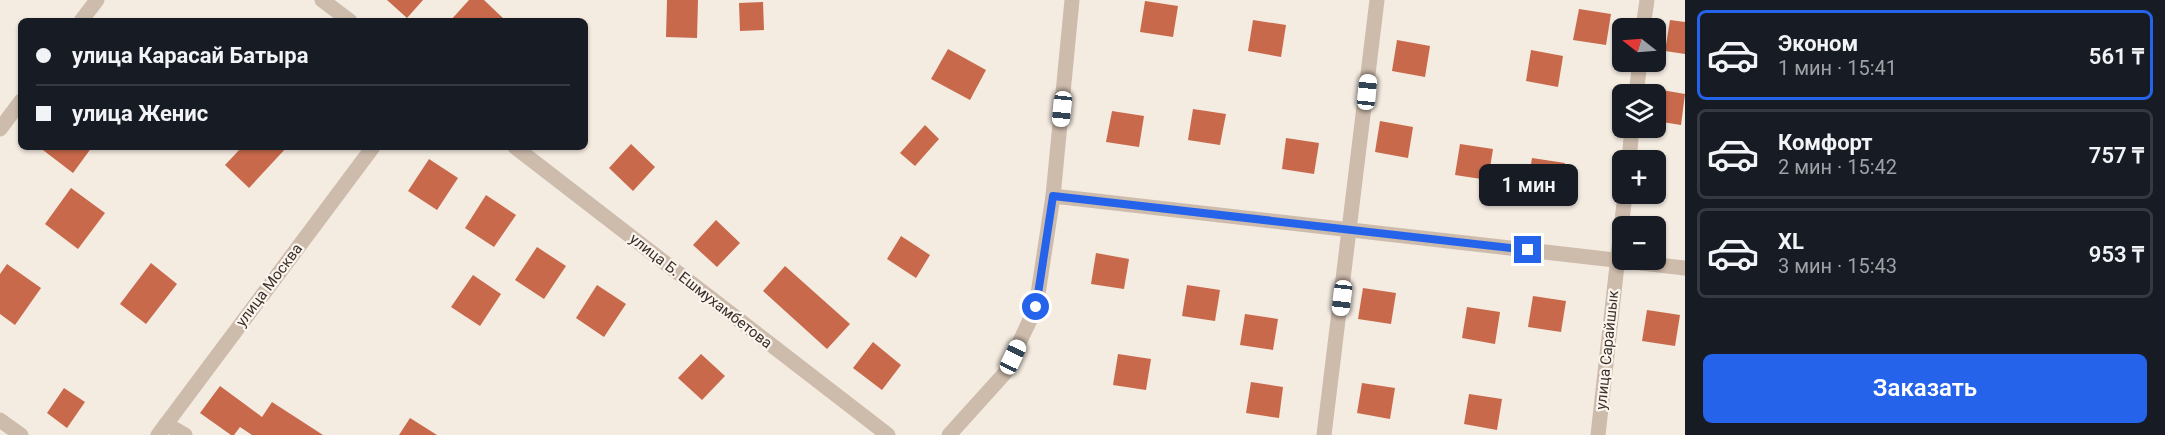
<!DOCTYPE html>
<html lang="ru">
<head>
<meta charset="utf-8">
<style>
	body { margin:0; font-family:Roboto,sans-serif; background:#242831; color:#f1f3f6; height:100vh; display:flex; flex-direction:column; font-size:22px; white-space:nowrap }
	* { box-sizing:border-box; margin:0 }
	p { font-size:20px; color:#9ea1a6 }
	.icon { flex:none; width:33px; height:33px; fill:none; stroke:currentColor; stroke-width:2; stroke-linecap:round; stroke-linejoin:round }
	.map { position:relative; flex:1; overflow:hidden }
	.sheet { display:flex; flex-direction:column; background:#171b24; width:480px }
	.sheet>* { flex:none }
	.hud { position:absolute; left:18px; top:18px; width:570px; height:132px; border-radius:9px; box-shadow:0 2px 4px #0004; display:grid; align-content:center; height:132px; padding:0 18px; background:#171b24 }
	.needle { width:39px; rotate:287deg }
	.fabs { position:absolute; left:1612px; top:18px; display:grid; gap:12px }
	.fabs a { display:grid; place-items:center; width:54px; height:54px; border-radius:9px; background:#171b24; box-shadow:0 2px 4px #0004; font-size:30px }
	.end { position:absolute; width:27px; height:27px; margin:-14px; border:8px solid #2563eb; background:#fff; box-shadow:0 0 0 3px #fff }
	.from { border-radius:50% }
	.bubble { position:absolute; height:42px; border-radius:9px; background:#171b24; box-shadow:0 2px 4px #0004; font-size:20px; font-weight:600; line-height:42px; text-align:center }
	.car { position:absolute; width:18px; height:36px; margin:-18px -9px; border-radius:8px; box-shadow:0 0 4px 2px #0007; background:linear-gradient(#fff 24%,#345 0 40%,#fff 0 76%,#345 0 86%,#fff 0) }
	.hud b { display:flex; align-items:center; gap:21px; height:57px; font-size:22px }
	.hud b+b { border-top:2px solid #363941 }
	.hud i { width:15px; height:15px; background:#f1f3f6 }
	ul { padding:10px 0 0; list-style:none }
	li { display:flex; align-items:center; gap:18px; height:90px; margin:0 12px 9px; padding:0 6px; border:3px solid #363941; border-radius:9px }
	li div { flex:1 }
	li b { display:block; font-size:22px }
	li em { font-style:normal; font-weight:600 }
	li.on { border-color:#2563eb }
	li>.icon { width:54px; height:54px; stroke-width:1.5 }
	.action { display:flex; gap:12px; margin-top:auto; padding:12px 18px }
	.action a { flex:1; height:69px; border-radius:9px; background:#2563eb; color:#fff; font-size:24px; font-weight:600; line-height:69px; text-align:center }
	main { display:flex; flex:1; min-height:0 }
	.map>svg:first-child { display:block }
</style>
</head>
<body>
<main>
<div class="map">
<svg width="1685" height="435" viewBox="0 0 1685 435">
	<rect width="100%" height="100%" fill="#f4ebe1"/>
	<g fill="#c8694b">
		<path d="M 387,0 L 423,0 L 407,18 Z"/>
		<path d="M 469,0 L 484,0 L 506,21 L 450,21 Z"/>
		<path d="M 667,0 L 698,0 L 697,38 L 666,37 Z"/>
		<path d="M 1145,1 L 1178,6 L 1173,37 L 1140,32 Z"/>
		<path d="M 763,2 L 764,30 L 740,31 L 739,3 Z"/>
		<path d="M 1579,9 L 1611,14 L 1606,45 L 1573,40 Z"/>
		<path d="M 1253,20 L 1286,25 L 1281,57 L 1248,51 Z"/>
		<path d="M 1670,20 L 1685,22 L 1685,54 L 1665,51 Z"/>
		<path d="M 1397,40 L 1430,46 L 1425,77 L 1392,71 Z"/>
		<path d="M 948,49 L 986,70 L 970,100 L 931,79 Z"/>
		<path d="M 1531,50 L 1563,56 L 1558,87 L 1526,81 Z"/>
		<path d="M 1656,89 L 1685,94 L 1681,125 L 1656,121 Z"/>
		<path d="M 1193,109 L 1226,114 L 1220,145 L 1188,140 Z"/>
		<path d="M 1112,111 L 1144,116 L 1139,147 L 1106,142 Z"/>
		<path d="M 1380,121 L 1413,127 L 1408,158 L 1375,152 Z"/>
		<path d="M 925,125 L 939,139 L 915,166 L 900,153 Z"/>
		<path d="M 1286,138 L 1319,143 L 1314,174 L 1282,169 Z"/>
		<path d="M 631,144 L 655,167 L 633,191 L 609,168 Z"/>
		<path d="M 1460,144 L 1493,149 L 1488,180 L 1455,175 Z"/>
		<path d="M 39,147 L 92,147 L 73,173 Z"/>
		<path d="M 242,147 L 287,147 L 249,188 L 225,165 Z"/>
		<path d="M 1532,158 L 1565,163 L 1560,194 L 1527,189 Z"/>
		<path d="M 429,159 L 458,178 L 437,210 L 408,191 Z"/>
		<path d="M 71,188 L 105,213 L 78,249 L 45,224 Z"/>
		<path d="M 486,195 L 516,215 L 494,247 L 465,228 Z"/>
		<path d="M 716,220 L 740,243 L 717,267 L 693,245 Z"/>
		<path d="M 901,236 L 930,255 L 916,278 L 887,259 Z"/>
		<path d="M 537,247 L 566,266 L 544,299 L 515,280 Z"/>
		<path d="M 1096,253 L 1129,259 L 1124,289 L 1091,284 Z"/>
		<path d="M 151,263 L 177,284 L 146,324 L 120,304 Z"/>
		<path d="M 7,264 L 41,288 L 15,325 L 0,314 L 0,274 Z"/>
		<path d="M 785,266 L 850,324 L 827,349 L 763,291 Z"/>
		<path d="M 473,275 L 501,294 L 480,326 L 451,307 Z"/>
		<path d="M 597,285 L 626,304 L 604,337 L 576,318 Z"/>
		<path d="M 1187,285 L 1220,290 L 1215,321 L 1182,316 Z"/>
		<path d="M 1363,288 L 1396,293 L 1391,324 L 1358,319 Z"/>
		<path d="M 1533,296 L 1566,301 L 1561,332 L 1528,327 Z"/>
		<path d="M 1467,307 L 1500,312 L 1495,344 L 1462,338 Z"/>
		<path d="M 1647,310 L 1680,315 L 1675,346 L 1642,341 Z"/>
		<path d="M 1245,314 L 1278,319 L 1273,350 L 1240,345 Z"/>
		<path d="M 873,342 L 901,365 L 882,390 L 853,368 Z"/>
		<path d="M 701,354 L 725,376 L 702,400 L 678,378 Z"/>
		<path d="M 1118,354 L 1151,359 L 1146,390 L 1113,385 Z"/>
		<path d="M 1251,382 L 1283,387 L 1279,418 L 1246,413 Z"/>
		<path d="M 1362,383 L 1395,388 L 1390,419 L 1357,413 Z"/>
		<path d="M 220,386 L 262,417 L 272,402 L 323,435 L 252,435 L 240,427 L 234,435 L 231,435 L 200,413 Z"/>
		<path d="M 64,388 L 85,402 L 67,428 L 47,413 Z"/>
		<path d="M 1469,394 L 1502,399 L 1497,430 L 1464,424 Z"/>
		<path d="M 410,418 L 437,435 L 399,435 Z"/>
	</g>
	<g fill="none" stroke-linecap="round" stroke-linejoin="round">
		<g stroke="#cdbbac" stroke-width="15">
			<path d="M 322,0 L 350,21"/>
			<path d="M 81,21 L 97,0"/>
			<path d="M 1643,28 L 1647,0"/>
			<path d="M 1636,94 L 1640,62"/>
			<path d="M 0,129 L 21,101"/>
			<path d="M 515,147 L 888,435"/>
			<path d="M 1629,160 L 1632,128"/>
			<path d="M 1053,196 L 1685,268"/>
			<path d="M 0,420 L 21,435"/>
			<path d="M 166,424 L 185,435"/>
			<path d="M 158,435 L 373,147"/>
			<path d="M 949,435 L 1005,373 L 1036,307 L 1053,196 L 1072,0"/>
			<path d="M 1324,435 L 1377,0"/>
			<path d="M 1598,435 L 1625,194"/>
		</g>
	</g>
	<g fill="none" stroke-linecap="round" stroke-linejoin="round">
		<path stroke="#2563eb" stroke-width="8" d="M 1036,307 L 1053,196 L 1528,250"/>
	</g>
	<g text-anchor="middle" stroke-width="4.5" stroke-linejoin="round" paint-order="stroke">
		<g font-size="15" fill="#3b302b" stroke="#fbf5ee">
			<text transform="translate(269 285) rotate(-53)" y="5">улица Москва</text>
			<text transform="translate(701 291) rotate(38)" y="5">улица Б. Ешмухамбетова</text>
			<text transform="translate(1607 350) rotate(-84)" y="5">улица Сарайшык</text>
		</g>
	</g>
</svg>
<div class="fabs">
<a><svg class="needle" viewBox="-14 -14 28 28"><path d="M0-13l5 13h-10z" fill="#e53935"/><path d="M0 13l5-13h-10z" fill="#9ea1a6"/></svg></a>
<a><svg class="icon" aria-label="layers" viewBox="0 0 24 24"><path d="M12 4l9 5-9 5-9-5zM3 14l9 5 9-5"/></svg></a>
<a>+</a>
<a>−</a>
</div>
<i class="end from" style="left:1036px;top:307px"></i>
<i class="end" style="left:1528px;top:250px"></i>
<div class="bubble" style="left:1479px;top:164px;width:99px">1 мин</div>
<i class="car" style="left:1367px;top:92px;rotate:6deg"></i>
<i class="car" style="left:1062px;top:109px;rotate:186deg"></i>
<i class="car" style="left:1342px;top:298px;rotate:187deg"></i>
<i class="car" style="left:1013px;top:357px;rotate:25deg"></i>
<div class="hud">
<b><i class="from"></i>улица Карасай Батыра</b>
<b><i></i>улица Женис</b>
</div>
</div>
<section class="sheet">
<ul>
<li class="on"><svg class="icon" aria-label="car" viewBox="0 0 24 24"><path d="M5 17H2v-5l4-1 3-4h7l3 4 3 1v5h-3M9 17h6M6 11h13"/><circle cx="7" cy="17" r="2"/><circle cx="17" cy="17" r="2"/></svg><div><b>Эконом</b><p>1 мин · 15:41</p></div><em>561 ₸</em></li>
<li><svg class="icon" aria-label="car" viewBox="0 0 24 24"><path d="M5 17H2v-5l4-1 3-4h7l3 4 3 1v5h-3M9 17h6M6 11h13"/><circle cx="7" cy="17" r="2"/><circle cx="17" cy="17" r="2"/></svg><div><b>Комфорт</b><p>2 мин · 15:42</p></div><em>757 ₸</em></li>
<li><svg class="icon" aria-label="car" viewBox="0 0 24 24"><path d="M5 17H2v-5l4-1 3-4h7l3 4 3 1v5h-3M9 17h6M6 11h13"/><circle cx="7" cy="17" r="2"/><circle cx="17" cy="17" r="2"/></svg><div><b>XL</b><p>3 мин · 15:43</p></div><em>953 ₸</em></li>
</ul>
<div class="action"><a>Заказать</a></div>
</section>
</main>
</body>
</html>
